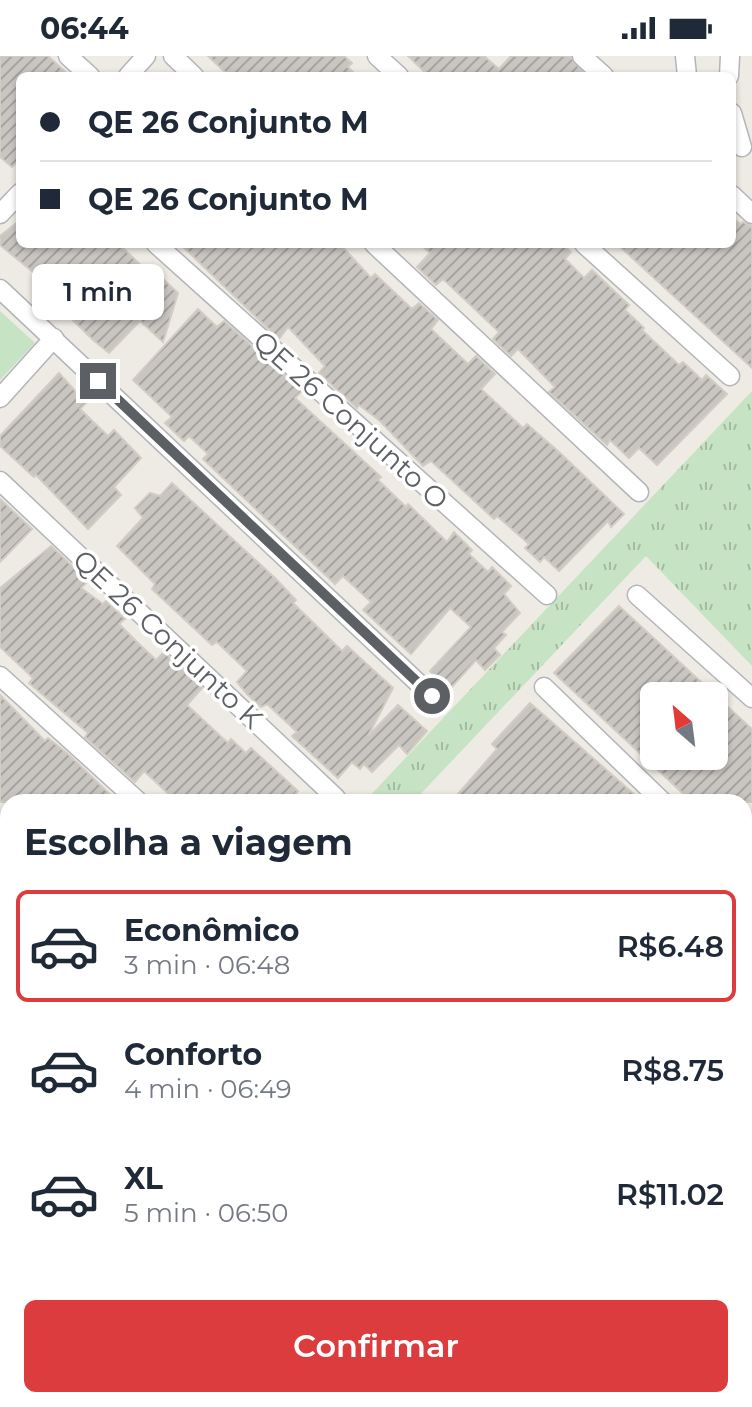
<!DOCTYPE html>
<html lang="pt">
<head>
<meta charset="utf-8">
<style>
	body { margin:0; font-family:Montserrat,sans-serif; background:#f2f2f3; color:#1f2937; height:100vh; display:flex; flex-direction:column; font-size:30px; white-space:nowrap }
	* { box-sizing:border-box; margin:0 }
	p { font-size:26px; color:#747a83 }
	.icon { flex:none; width:44px; height:44px; fill:none; stroke:currentColor; stroke-width:2; stroke-linecap:round; stroke-linejoin:round }
	.map { position:relative; flex:1; overflow:hidden }
	.sheet { position:absolute; left:0px; top:738px; width:752px; height:614px; display:flex; flex-direction:column; background:#fff; border-radius:24px 24px 0 0; box-shadow:0 2px 6px #0004 }
	.sheet>* { flex:none }
	.banner { position:absolute; left:16px; top:16px; width:720px; height:176px; border-radius:12px; box-shadow:0 2px 6px #0004; display:grid; align-content:center; height:176px; padding:0 24px; background:#fff }
	.needle { width:52px; rotate:332deg }
	.buttons { position:absolute; left:640px; top:626px; display:grid; gap:16px }
	.buttons a { display:grid; place-items:center; width:88px; height:88px; border-radius:12px; background:#fff; box-shadow:0 2px 6px #0004; font-size:40px }
	.end { position:absolute; width:36px; height:36px; margin:-18px; border:10px solid #5c6064; background:#fff; box-shadow:0 0 0 4px #fff }
	.from { border-radius:50% }
	.bubble { position:absolute; height:56px; border-radius:12px; background:#fff; box-shadow:0 2px 6px #0004; font-size:26px; font-weight:600; line-height:56px; text-align:center }
	.banner b { display:flex; align-items:center; gap:28px; height:76px; font-size:30px }
	.banner b+b { border-top:2px solid #e0e1e3 }
	.banner i { width:20px; height:20px; background:#1f2937 }
	ul { padding:0; list-style:none }
	li { display:flex; align-items:center; gap:24px; height:112px; margin:0 16px 12px; padding:0 8px; border:4px solid transparent; border-radius:12px }
	li div { flex:1 }
	li b { display:block; font-size:30px }
	li em { font-style:normal; font-weight:600 }
	li.current { border-color:#dc3c3e }
	li>.icon { width:72px; height:72px; stroke-width:1.5 }
	h2 { padding:0 24px; font-size:36px; line-height:96px }
	.cta { display:flex; gap:16px; margin-top:auto; padding:16px 24px }
	.cta a { flex:1; height:92px; border-radius:12px; background:#dc3c3e; color:#fff; font-size:32px; font-weight:600; line-height:92px; text-align:center }
	.status { display:flex; justify-content:space-between; align-items:center; height:56px; padding:0 40px; background:#fff; direction:ltr }
	.status svg { height:22px; fill:currentColor }
	.map>svg:first-child { display:block }
</style>
</head>
<body>
<div class="status"><b>06:44</b><svg viewBox="0 0 49 12"><path d="M0 12V9h3v3zM5 12V6h3v6zM10 12V3h3v9zM15 12V0h3v12zM26 1h20v11H26zM47 4h2v5h-2z"/></svg></div>
<div class="map">
<svg width="752" height="1351" viewBox="0 0 752 1351">
	<defs>
		<pattern id="grass-tufts" width="24" height="20" patternUnits="userSpaceOnUse" patternTransform="scale(2)"><rect width="24" height="20" fill="#c6e3c3"/><path d="M3 7l-1-3M5 7V3M7 7l1-3M15 17l-1-3M17 17v-4M19 17l1-3" fill="none" stroke="#a4bba2"/></pattern>
		<pattern id="building-hatch" width="6" height="6" patternUnits="userSpaceOnUse" patternTransform="scale(2)"><rect width="6" height="6" fill="#c9c6c2"/><path d="M-1 1l2-2M0 6l6-6M5 7l2-2" fill="none" stroke="#a6a4a1"/></pattern>
	</defs>
	<rect width="100%" height="100%" fill="#eeebe5"/>
	<path fill="url(#grass-tufts)" d="M 752,335 L 752,610 L 646,500 L 413,746 L 364,746 Z"/>
	<path fill="#c6e3c3" d="M 0,255 L 35,287 L 0,324 Z"/>
	<g fill="url(#building-hatch)" stroke="#d2ccc3" stroke-width="2" fill-rule="evenodd">
		<path d="M 0,0 L 48,0 L 70,20 L 20,20 L 20,103 L 12,111 L 0,101 Z"/>
		<path d="M 208,0 L 344,0 L 352,7 L 348,11 L 357,20 L 229,20 Z"/>
		<path d="M 408,0 L 484,0 L 499,13 L 511,0 L 570,0 L 586,20 L 429,20 Z"/>
		<path d="M 732,161 L 740,168 L 743,166 L 752,170 L 752,312 L 617,188 L 732,188 Z"/>
		<path d="M 20,164 L 20,188 L 119,188 L 152,220 L 158,224 L 161,221 L 178,237 L 163,286 L 140,265 L 109,297 L 93,284 L 49,241 L 55,234 L 0,189 L 0,180 Z"/>
		<path d="M 180,188 L 340,188 L 371,222 L 375,218 L 412,253 L 419,247 L 438,264 L 431,273 L 468,308 L 476,300 L 495,318 L 481,333 L 523,372 L 527,368 L 558,395 L 624,458 L 611,471 L 608,465 L 559,515 L 544,501 L 540,506 L 525,492 L 529,488 L 497,460 L 494,463 L 431,405 L 423,410 L 380,365 L 359,349 L 357,352 L 319,317 L 325,310 L 288,271 L 279,283 Z"/>
		<path d="M 420,188 L 562,188 L 571,196 L 565,203 L 584,222 L 592,214 L 629,249 L 625,254 L 644,272 L 642,274 L 679,309 L 683,306 L 702,324 L 706,319 L 727,338 L 657,409 L 639,392 L 629,402 L 610,384 L 607,389 L 549,336 L 555,331 L 518,293 L 511,300 L 493,283 L 499,276 L 443,223 L 436,229 L 417,211 L 430,197 Z"/>
		<path d="M 198,253 L 217,271 L 224,265 L 302,335 L 295,342 L 381,421 L 378,424 L 406,451 L 408,448 L 447,486 L 454,476 L 472,494 L 469,498 L 488,516 L 492,511 L 511,530 L 504,538 L 520,557 L 502,576 L 506,579 L 494,592 L 500,599 L 485,614 L 476,604 L 449,634 L 430,615 L 471,571 L 450,552 L 411,598 L 363,554 L 371,546 L 343,520 L 335,528 L 203,403 L 208,398 L 189,380 L 184,385 L 165,367 L 172,361 L 133,324 Z"/>
		<path d="M 59,317 L 86,347 L 80,353 L 108,380 L 114,374 L 141,402 L 114,431 L 121,439 L 88,473 L 36,419 L 34,421 L 0,390 L 0,380 Z"/>
		<path d="M 172,427 L 276,523 L 296,544 L 293,547 L 342,595 L 347,590 L 393,632 L 368,680 L 398,649 L 427,675 L 407,698 L 399,689 L 372,716 L 364,708 L 360,713 L 352,706 L 338,722 L 292,680 L 297,676 L 267,648 L 261,651 L 247,638 L 237,626 L 247,615 L 217,586 L 212,589 L 152,533 L 155,528 L 117,490 L 143,462 L 135,452 L 150,437 L 160,440 Z"/>
		<path d="M 0,443 L 32,473 L 0,506 Z"/>
		<path d="M 51,490 L 88,525 L 81,532 L 103,548 L 106,545 L 125,563 L 119,568 L 138,587 L 156,604 L 164,596 L 202,632 L 187,649 L 228,687 L 231,683 L 246,697 L 251,692 L 298,735 L 289,746 L 177,746 L 144,715 L 135,726 L 85,681 L 88,677 L 29,627 L 33,622 L 0,591 L 0,532 Z"/>
		<path d="M 619,550 L 752,673 L 752,746 L 692,746 L 554,617 ZM 654,640 L 714,640 L 714,700 L 654,700 Z"/>
		<path d="M 0,639 L 45,685 L 48,682 L 68,698 L 118,746 L 0,746 Z"/>
		<path d="M 530,647 L 634,738 L 627,746 L 467,746 L 458,738 L 497,693 L 492,688 Z"/>
	</g>
	<g fill="none" stroke-linecap="round" stroke-linejoin="round">
		<g stroke="#b2b5b9" stroke-width="21">
			<g id="minor">
				<path d="M 68,0 L 90,20"/>
				<path d="M 173,0 L 194,20"/>
				<path d="M 377,0 L 399,20"/>
				<path d="M 582,0 L 604,20"/>
				<path d="M 685,0 L 687,20"/>
				<path d="M 128,20 L 146,0"/>
				<path d="M 729,20 L 730,0"/>
				<path d="M 732,57 L 742,91"/>
				<path d="M 732,139 L 752,158"/>
				<path d="M 0,158 L 20,137"/>
				<path d="M 156,188 L 547,539"/>
				<path d="M 374,188 L 639,436"/>
				<path d="M 584,188 L 730,320"/>
				<path d="M 0,233 L 432,640"/>
				<path d="M 0,342 L 54,282"/>
				<path d="M 0,425 L 336,742"/>
				<path d="M 637,539 L 752,642"/>
				<path d="M 0,620 L 139,746"/>
				<path d="M 544,631 L 663,746"/>
				<path d="M 0,820 L 8,828"/>
				<path d="M 744,823 L 752,831"/>
				<path d="M 0,1012 L 8,1019"/>
				<path d="M 744,1027 L 752,1034"/>
				<path d="M 744,1211 L 752,1219"/>
				<path d="M 0,1213 L 8,1220"/>
				<path d="M 256,1344 L 263,1351"/>
				<path d="M 461,1344 L 469,1351"/>
				<path d="M 669,1344 L 677,1351"/>
			</g>
		</g>
		<use href="#minor" stroke="#fff" stroke-width="18"/>
	</g>
	<g fill="none" stroke-linecap="round" stroke-linejoin="round">
		<path stroke="#5c6064" stroke-width="10" d="M 98,325 L 432,640"/>
	</g>
	<g text-anchor="middle" stroke-width="7" stroke-linejoin="round" paint-order="stroke">
		<g font-size="28" fill="#5c6064" stroke="#fff">
			<text transform="translate(351 364) rotate(42)" y="10">QE 26 Conjunto O</text>
			<text transform="translate(168 583) rotate(43)" y="10">QE 26 Conjunto K</text>
		</g>
	</g>
</svg>
<div class="buttons">
<a><svg class="needle" viewBox="-14 -14 28 28"><path d="M0-13l5 13h-10z" fill="#e53935"/><path d="M0 13l5-13h-10z" fill="#747a83"/></svg></a>
</div>
<i class="end from" style="left:432px;top:640px"></i>
<i class="end" style="left:98px;top:325px"></i>
<div class="bubble" style="left:32px;top:208px;width:132px">1 min</div>
<div class="banner">
<b><i class="from"></i>QE 26 Conjunto M</b>
<b><i></i>QE 26 Conjunto M</b>
</div>
<section class="sheet">
<h2>Escolha a viagem</h2>
<ul>
<li class="current"><svg class="icon" aria-label="car" viewBox="0 0 24 24"><path d="M5 17H2v-5l4-1 3-4h7l3 4 3 1v5h-3M9 17h6M6 11h13"/><circle cx="7" cy="17" r="2"/><circle cx="17" cy="17" r="2"/></svg><div><b>Econômico</b><p>3 min · 06:48</p></div><em>R$6.48</em></li>
<li><svg class="icon" aria-label="car" viewBox="0 0 24 24"><path d="M5 17H2v-5l4-1 3-4h7l3 4 3 1v5h-3M9 17h6M6 11h13"/><circle cx="7" cy="17" r="2"/><circle cx="17" cy="17" r="2"/></svg><div><b>Conforto</b><p>4 min · 06:49</p></div><em>R$8.75</em></li>
<li><svg class="icon" aria-label="car" viewBox="0 0 24 24"><path d="M5 17H2v-5l4-1 3-4h7l3 4 3 1v5h-3M9 17h6M6 11h13"/><circle cx="7" cy="17" r="2"/><circle cx="17" cy="17" r="2"/></svg><div><b>XL</b><p>5 min · 06:50</p></div><em>R$11.02</em></li>
</ul>
<div class="cta"><a>Confirmar</a></div>
</section>
</div>
</body>
</html>
